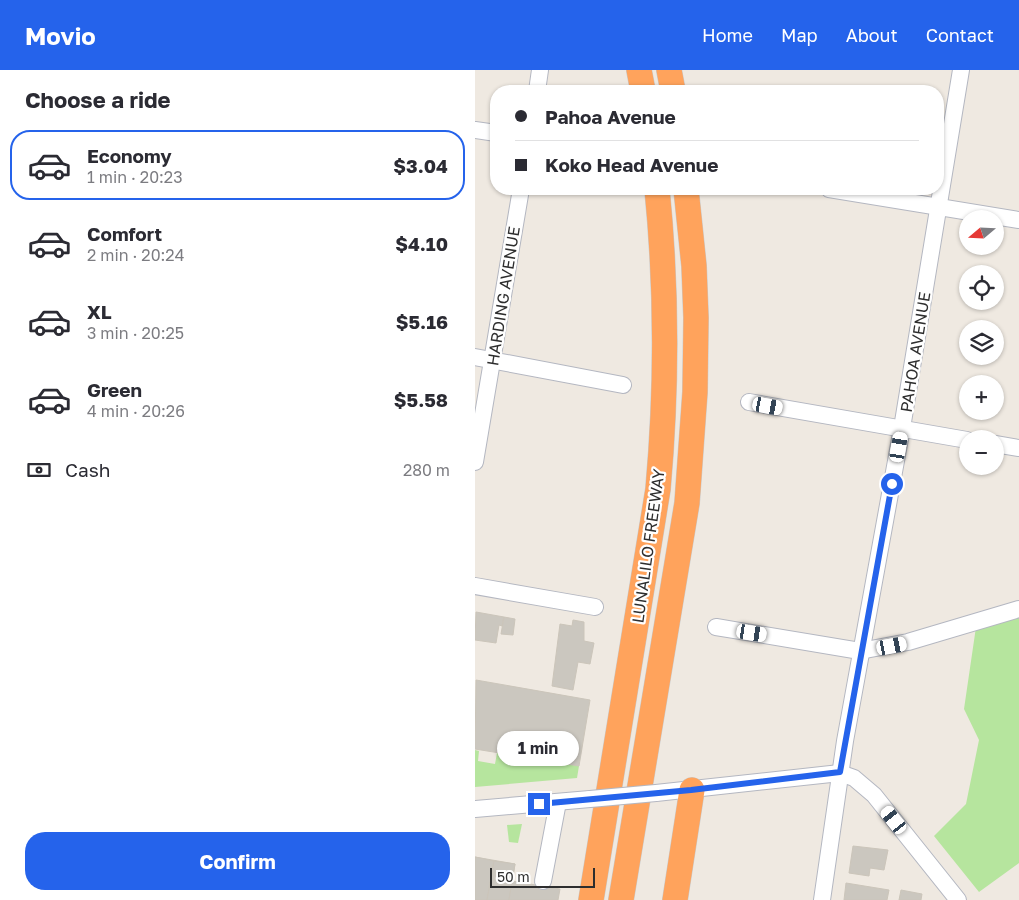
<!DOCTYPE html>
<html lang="en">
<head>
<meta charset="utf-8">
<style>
	body { margin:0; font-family:"Golos Text",sans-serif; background:#f7f7f7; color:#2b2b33; height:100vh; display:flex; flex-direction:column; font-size:19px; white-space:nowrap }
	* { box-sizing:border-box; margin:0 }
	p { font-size:16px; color:#7c7c81 }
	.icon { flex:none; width:28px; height:28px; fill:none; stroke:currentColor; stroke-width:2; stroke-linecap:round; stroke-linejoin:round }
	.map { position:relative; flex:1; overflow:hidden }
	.panel { display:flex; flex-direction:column; background:#fff; width:475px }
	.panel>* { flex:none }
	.banner { position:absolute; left:15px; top:15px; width:454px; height:110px; border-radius:20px; box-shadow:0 1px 4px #0004; display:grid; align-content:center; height:110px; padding:0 25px; background:#fff }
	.needle { width:32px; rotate:251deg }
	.tools { position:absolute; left:484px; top:140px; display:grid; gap:10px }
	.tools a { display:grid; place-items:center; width:45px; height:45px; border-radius:50%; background:#fff; box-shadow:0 1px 4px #0004; font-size:25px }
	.scale { position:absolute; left:15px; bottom:12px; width:105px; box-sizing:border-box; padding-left:5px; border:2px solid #2e2e2e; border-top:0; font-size:14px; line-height:18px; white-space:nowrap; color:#2e2e2e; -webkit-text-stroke:4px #fff; paint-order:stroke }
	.end { position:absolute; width:22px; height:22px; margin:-11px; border:6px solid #2563eb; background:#fff; box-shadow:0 0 0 2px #fff }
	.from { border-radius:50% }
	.bubble { position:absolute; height:35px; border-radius:18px; background:#fff; box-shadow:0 1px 4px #0004; font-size:16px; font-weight:700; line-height:35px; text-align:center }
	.car { position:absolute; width:15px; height:30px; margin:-15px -8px; border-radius:6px; box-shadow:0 0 4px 1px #0007; background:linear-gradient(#fff 24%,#345 0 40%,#fff 0 76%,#345 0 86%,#fff 0) }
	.banner b { display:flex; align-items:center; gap:18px; height:48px; font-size:19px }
	.banner b+b { border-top:1px solid #e1e1e2 }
	.banner i { width:12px; height:12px; background:#2b2b33 }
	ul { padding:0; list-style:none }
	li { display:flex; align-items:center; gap:15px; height:70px; margin:0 10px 8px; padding:0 15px; border:2px solid transparent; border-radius:20px }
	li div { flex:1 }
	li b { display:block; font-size:19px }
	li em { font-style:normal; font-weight:700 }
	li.selected { border-color:#2563eb }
	li>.icon { width:45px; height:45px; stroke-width:1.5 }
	h2 { padding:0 25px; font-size:22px; line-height:60px }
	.pay { display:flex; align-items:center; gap:12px; height:55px; padding:0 25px; font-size:19px }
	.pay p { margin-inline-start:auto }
	.primary-button { display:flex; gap:10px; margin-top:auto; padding:10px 25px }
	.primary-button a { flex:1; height:58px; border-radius:20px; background:#2563eb; color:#fff; font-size:20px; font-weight:700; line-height:58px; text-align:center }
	header { display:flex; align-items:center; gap:30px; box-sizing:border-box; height:70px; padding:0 25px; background:#2563eb; color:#fff }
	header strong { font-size:24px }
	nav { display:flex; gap:28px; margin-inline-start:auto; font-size:18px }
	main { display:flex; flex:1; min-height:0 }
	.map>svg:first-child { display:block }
</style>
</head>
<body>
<header>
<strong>Movio</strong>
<nav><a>Home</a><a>Map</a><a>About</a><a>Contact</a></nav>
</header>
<main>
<section class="panel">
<h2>Choose a ride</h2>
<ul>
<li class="selected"><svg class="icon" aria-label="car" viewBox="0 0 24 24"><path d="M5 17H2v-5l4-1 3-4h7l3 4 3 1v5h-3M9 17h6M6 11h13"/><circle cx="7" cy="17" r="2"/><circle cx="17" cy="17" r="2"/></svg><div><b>Economy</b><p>1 min · 20:23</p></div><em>$3.04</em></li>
<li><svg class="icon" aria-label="car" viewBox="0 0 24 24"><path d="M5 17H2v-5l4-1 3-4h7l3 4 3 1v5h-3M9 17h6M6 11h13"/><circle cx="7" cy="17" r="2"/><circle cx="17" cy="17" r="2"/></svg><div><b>Comfort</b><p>2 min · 20:24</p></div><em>$4.10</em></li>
<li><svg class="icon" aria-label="car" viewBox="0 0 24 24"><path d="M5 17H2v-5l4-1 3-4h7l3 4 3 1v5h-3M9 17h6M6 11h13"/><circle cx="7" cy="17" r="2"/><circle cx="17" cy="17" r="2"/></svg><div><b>XL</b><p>3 min · 20:25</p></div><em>$5.16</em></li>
<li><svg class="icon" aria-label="car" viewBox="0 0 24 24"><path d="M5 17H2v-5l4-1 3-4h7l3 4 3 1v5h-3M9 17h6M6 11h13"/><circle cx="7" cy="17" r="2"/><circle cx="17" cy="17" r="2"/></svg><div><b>Green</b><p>4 min · 20:26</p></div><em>$5.58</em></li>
</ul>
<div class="pay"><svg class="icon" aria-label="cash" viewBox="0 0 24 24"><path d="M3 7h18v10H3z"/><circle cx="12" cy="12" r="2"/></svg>Cash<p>280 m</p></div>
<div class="primary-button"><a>Confirm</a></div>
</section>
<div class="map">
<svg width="544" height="830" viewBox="0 0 544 830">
	<rect width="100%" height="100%" fill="#efe9e1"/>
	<g fill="#b6e59e">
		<path d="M 544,544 L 544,793 L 504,822 L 459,766 L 491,734 L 504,670 L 489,639 L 501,557 Z"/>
		<path d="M 0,680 L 4,681 L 3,691 L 20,694 L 22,683 L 104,696 L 102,708 L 0,717 Z"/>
		<path d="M 47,754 L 43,773 L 34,772 L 32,755 Z"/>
	</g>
	<g fill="#cbc7bf" stroke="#cbc5ba">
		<path d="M 1,542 L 29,547 L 27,556 L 24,555 L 21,573 L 0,570 Z"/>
		<path d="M 29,547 L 40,549 L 38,565 L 26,564 Z"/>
		<path d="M 98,550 L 109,552 L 109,571 L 119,573 L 115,594 L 103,592 L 98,620 L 77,616 L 85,554 L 97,556 Z"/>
		<path d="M 1,610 L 115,630 L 104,696 L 0,679 Z"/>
		<path d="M 378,776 L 413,780 L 409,800 L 395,798 L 394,806 L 374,803 Z"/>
		<path d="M 0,787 L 40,794 L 34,830 L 0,830 Z"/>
		<path d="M 0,787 L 19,791 L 12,830 L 0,830 Z"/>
		<path d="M 19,791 L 40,794 L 34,830 L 12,830 Z"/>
		<path d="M 37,811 L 85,819 L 83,830 L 34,830 Z"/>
		<path d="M 371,813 L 414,820 L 412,830 L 369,830 Z"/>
		<path d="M 426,820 L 447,824 L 446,830 L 424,830 Z"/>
	</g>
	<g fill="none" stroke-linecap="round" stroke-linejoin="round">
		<g stroke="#b4b7c1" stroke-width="18">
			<g id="minor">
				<path d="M 62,21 L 65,0"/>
				<path d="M 0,60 L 21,63"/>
				<path d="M 354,119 L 544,150"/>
				<path d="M 0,287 L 148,315"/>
				<path d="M 274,332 L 492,370"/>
				<path d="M 520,374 L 544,378"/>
				<path d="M 0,392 L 46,119"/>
				<path d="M 0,516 L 120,537"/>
				<path d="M 241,557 L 385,581 L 433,572 L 544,539"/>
				<path d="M 181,723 L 365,703 L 379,708 L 399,725 L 483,830"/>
				<path d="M 0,739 L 115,729"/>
				<path d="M 68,811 L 83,732"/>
				<path d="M 347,830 L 370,671 L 427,358 L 486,0"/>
			</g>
		</g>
		<g stroke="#c9c9c9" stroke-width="26">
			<g id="highway">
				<path d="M 164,0 L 168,21"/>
				<path d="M 194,0 L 198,21"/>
				<path d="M 116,830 L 183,419 C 192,319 192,219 182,119"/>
				<path d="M 146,830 L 212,433 L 220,322 L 221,248 L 219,196 L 211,119"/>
				<path d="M 200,830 L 217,720"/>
			</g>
		</g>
		<use href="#minor" stroke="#fff" stroke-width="16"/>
		<use href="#highway" stroke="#ffa35c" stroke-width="25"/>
		<g stroke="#b4b7c1" stroke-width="18" stroke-linecap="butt">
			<path id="minor-bridge" d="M 115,729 L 181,723"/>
		</g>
		<use href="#minor-bridge" stroke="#fff" stroke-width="16"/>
	</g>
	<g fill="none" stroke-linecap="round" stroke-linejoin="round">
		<path stroke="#2563eb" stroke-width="6" d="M 64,734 L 216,720 L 365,702 L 417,414"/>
	</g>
	<g text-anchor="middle" stroke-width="4.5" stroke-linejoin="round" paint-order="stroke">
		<g font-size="16" fill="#2e2e2e" stroke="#fff">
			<text transform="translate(28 226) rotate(-81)" y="6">HARDING AVENUE</text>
			<text transform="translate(440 282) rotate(-81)" y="6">PAHOA AVENUE</text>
			<text transform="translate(173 476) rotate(-82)" y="6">LUNALILO FREEWAY</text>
		</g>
	</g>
</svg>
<div class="tools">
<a><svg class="needle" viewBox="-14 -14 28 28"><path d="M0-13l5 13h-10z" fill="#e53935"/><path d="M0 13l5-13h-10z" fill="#7c7c81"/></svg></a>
<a><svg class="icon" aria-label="locate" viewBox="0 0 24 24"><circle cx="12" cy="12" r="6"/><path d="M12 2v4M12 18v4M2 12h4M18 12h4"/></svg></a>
<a><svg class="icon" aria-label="layers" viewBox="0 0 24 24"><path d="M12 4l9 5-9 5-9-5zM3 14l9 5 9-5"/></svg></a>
<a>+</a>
<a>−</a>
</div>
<div class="scale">50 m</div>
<i class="end from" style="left:417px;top:414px"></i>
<i class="end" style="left:64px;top:734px"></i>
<div class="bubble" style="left:22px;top:661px;width:82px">1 min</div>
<i class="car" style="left:293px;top:336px;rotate:100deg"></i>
<i class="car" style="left:424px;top:377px;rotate:10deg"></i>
<i class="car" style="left:277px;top:563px;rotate:99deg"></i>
<i class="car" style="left:417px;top:576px;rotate:79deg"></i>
<i class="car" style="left:419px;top:750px;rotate:321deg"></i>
<div class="banner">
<b><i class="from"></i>Pahoa Avenue</b>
<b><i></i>Koko Head Avenue</b>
</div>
</div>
</main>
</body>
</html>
